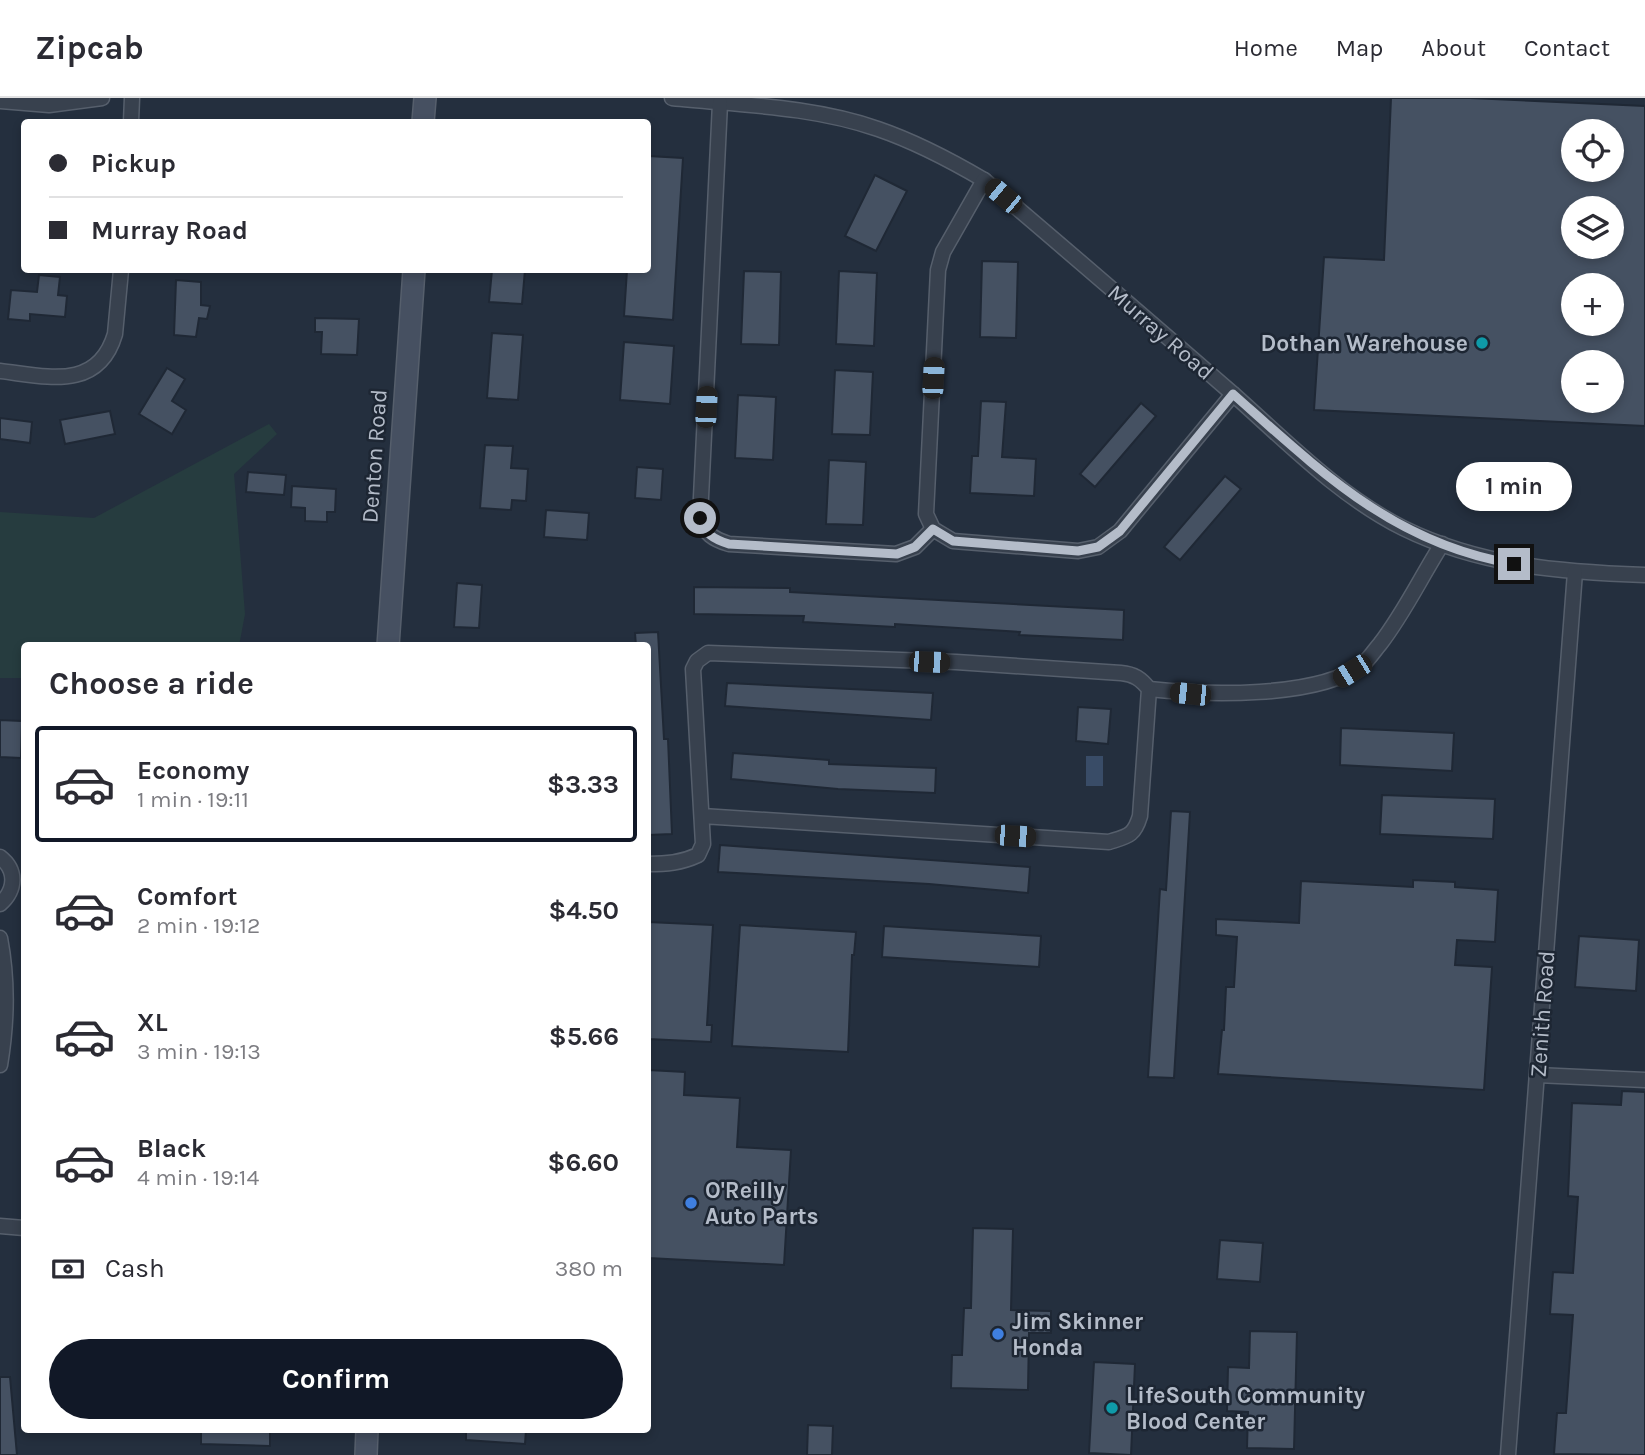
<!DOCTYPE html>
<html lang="en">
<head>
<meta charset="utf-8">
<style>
	body { margin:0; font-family:Karla,sans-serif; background:#f7f7f7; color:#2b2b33; height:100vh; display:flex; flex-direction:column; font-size:26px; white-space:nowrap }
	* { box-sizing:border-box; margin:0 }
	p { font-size:23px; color:#7c7c81 }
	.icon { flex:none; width:38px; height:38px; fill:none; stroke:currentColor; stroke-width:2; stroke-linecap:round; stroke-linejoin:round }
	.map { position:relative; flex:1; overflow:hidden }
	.drawer { position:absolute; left:21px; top:544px; width:630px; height:791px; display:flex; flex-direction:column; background:#fff; border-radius:7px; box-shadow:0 4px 10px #0003 }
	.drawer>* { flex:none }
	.banner { position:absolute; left:21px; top:21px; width:630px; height:154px; border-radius:7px; box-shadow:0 4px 10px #0003; display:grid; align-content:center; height:154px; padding:0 28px; background:#fff }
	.controls { position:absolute; left:1561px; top:21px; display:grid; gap:14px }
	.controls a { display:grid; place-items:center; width:63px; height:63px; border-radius:50%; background:#fff; box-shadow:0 4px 10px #0003; font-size:35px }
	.end { position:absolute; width:32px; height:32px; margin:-16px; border:9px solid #b4bcc9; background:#111; box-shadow:0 0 0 4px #111 }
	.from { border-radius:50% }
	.bubble { position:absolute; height:49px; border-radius:24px; background:#fff; box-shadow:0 4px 10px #0003; font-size:23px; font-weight:700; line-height:49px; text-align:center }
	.car { position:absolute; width:21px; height:42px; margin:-21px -10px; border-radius:9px; box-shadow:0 0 5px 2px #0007; background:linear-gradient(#222 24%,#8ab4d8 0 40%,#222 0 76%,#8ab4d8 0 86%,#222 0) }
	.banner b { display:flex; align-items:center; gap:24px; height:66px; font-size:26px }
	.banner b+b { border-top:2px solid #e1e1e2 }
	.banner i { width:18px; height:18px; background:#2b2b33 }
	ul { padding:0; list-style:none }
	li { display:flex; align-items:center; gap:21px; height:116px; margin:0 14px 10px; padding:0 14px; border:4px solid transparent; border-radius:7px }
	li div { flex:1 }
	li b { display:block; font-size:26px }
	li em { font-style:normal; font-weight:700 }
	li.current { border-color:#111827 }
	li>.icon { width:63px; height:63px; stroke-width:1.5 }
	h2 { padding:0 28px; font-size:32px; line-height:84px }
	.pay { display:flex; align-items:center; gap:18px; height:77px; padding:0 28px; font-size:26px }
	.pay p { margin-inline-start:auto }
	.cta { display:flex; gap:14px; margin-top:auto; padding:14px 28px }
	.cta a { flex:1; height:80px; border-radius:42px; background:#111827; color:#fff; font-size:28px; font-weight:700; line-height:80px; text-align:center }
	header { display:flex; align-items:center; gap:42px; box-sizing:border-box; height:98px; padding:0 35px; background:#fff; border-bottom:2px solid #e1e1e2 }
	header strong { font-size:33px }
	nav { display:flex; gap:38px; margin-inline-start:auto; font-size:24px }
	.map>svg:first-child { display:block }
</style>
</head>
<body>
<header>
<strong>Zipcab</strong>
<nav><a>Home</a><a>Map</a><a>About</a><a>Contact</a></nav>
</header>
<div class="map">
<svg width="1645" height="1357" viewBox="0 0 1645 1357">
	<rect width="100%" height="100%" fill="#242f3e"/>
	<path fill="#263c3f" d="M 269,326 L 277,336 L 234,376 L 245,516 L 239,548 L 24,548 L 24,580 L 0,580 L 0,414 L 94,420 Z"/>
	<rect fill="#394c67" x="1086" y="658" width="17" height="30"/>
	<g fill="#455162" stroke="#1f2835" stroke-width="2" fill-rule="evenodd">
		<path d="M 1391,0 L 1470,0 L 1645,8 L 1645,328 L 1314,312 L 1324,159 L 1384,162 ZM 1573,33 L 1612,33 L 1612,72 L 1573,72 ZM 1573,110 L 1612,110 L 1612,149 L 1573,149 ZM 1573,187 L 1612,187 L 1612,226 L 1573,226 ZM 1573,264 L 1612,264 L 1612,303 L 1573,303 Z"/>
		<path d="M 648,58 L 683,60 L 673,222 L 624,218 L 627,172 L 648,172 Z"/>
		<path d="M 875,77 L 907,93 L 876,153 L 845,138 Z"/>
		<path d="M 982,163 L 1018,164 L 1016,240 L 980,239 Z"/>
		<path d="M 492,172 L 525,172 L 522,206 L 489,204 Z"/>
		<path d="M 744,173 L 781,174 L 779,247 L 741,246 Z"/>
		<path d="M 839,173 L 877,175 L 874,248 L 836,246 Z"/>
		<path d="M 39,177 L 60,179 L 58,197 L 67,198 L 65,219 L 30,216 L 30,223 L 8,221 L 11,192 L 37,194 Z"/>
		<path d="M 176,182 L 201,184 L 201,207 L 210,208 L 207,221 L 199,220 L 196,239 L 174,237 Z"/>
		<path d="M 315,220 L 359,221 L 357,257 L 321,256 L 322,234 L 315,234 Z"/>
		<path d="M 492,235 L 523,237 L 518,302 L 487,300 Z"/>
		<path d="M 624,244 L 674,248 L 670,306 L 620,302 Z"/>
		<path d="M 167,270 L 185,281 L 172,303 L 186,312 L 172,336 L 139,316 Z"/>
		<path d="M 835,272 L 873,274 L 870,337 L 832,336 Z"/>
		<path d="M 738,297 L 776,299 L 773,362 L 735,360 Z"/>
		<path d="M 981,303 L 1006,304 L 1002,359 L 1036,361 L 1034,398 L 970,395 L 972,358 L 978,358 Z"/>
		<path d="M 1141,305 L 1156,318 L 1095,389 L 1080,376 Z"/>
		<path d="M 110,313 L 115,336 L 65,346 L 60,322 Z"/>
		<path d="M 0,320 L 32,324 L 30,345 L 0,341 Z"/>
		<path d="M 485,347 L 513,348 L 511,370 L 528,371 L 526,403 L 512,402 L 511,412 L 480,410 Z"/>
		<path d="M 829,362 L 866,364 L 863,427 L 826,426 Z"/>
		<path d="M 637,369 L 663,371 L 661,402 L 635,400 Z"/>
		<path d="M 248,374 L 286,377 L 284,397 L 246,394 Z"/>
		<path d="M 1225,378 L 1241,391 L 1180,462 L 1164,449 Z"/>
		<path d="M 292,388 L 336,391 L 335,414 L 327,414 L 327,424 L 305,423 L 305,410 L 291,409 Z"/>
		<path d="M 546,412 L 589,415 L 587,442 L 544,439 Z"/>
		<path d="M 457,485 L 482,487 L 479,530 L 454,529 Z"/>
		<path d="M 694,489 L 790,490 L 790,494 L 1124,512 L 1123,542 L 1019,537 L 1020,534 L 895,526 L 895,529 L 803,524 L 804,518 L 694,516 Z"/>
		<path d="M 658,534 L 664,641 L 668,641 L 672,736 L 648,737 L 648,548 L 636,548 L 635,535 Z"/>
		<path d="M 727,585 L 933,595 L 931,622 L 725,608 Z"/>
		<path d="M 1078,609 L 1111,611 L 1108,646 L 1076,643 Z"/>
		<path d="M 0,622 L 22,623 L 21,660 L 0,659 Z"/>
		<path d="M 1341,630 L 1454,635 L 1452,673 L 1340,667 Z"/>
		<path d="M 733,655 L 829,662 L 829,666 L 936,670 L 935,695 L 838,691 L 731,681 Z"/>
		<path d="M 1382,697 L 1495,701 L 1493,741 L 1380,736 Z"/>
		<path d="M 1171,713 L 1190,714 L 1174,980 L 1148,979 L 1160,791 L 1166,792 Z"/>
		<path d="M 720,747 L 1030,769 L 1028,795 L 929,786 L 718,774 Z"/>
		<path d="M 1413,782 L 1455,784 L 1455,789 L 1498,792 L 1495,844 L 1457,842 L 1455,867 L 1492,869 L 1484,992 L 1218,976 L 1222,932 L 1224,932 L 1226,889 L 1234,889 L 1237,839 L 1216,837 L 1216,821 L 1299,825 L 1301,783 L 1413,789 Z"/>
		<path d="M 648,824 L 713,827 L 707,927 L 712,927 L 711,944 L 648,941 Z"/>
		<path d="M 740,827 L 856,834 L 854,857 L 852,857 L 848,954 L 732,948 Z"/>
		<path d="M 884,828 L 1041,838 L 1039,869 L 882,859 Z"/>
		<path d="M 1579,838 L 1639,842 L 1636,893 L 1575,889 Z"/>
		<path d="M 648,972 L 685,974 L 684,997 L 740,1000 L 737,1049 L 791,1052 L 784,1167 L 648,1160 Z"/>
		<path d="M 1622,993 L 1645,994 L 1645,1357 L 1554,1356 L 1557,1315 L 1566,1315 L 1573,1217 L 1550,1216 L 1553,1174 L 1573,1175 L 1578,1099 L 1568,1098 L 1572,1005 L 1621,1007 Z"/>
		<path d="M 973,1130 L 1013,1131 L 1011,1212 L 1051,1213 L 1051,1235 L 1029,1235 L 1028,1292 L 951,1290 L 952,1257 L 962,1257 L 964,1210 L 971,1210 Z"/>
		<path d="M 1220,1142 L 1263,1145 L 1260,1184 L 1217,1181 Z"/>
		<path d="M 1250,1233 L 1297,1234 L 1294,1351 L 1247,1350 L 1248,1314 L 1227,1313 L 1228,1269 L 1249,1270 Z"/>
		<path d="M 1094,1264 L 1135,1266 L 1131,1357 L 1089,1355 Z"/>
		<path d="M 0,1279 L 10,1279 L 17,1357 L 0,1357 Z"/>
		<path d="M 808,1327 L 833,1328 L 832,1357 L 807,1357 Z"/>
		<path d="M 201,1332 L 270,1332 L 270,1348 L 201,1346 Z"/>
		<path d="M 466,1332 L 526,1332 L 525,1346 L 466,1342 Z"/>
	</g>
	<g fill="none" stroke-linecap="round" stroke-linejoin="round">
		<g stroke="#565f6c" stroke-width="17">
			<g id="street">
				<path d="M 672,0 C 740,7 812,8 878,31 C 916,44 950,62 984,82 C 1068,153 1150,224 1233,296 C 1286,343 1339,398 1403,430 C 1480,468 1561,474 1645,477"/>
				<path d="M 0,3 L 49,7 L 102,0"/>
				<path d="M 720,5 L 700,420 C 705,436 713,441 729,446 L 896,456 L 915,449 L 933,431"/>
				<path d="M 131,24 L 132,0"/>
				<path d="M 984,82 L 943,154 L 938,172 L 926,416 L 933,431 L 953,443 L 1078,453 L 1098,449 L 1120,433 L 1233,296"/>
				<path d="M 0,273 C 45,278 98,294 115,236 L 121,172"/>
				<path d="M 1149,591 C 1204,597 1318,601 1363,566 C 1369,561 1374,553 1380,546 C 1404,515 1421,479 1442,446"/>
				<path d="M 0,759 C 17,772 16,792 0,806"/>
				<path d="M 648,766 C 666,766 681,765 698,757 L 703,746 L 693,571 L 697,563 L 708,555 L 956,564 L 1121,575 C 1134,576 1141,581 1149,591 L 1140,718 C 1134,738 1128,738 1109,744 L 702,718"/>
				<path d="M 0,840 C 8,882 7,925 0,967"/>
				<path d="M 1537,977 L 1645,982"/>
				<path d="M 0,1128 L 24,1130"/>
				<path d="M 1508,1357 L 1575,474"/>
			</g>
		</g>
		<g stroke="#565f6c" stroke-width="24">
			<g id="secondary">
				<path d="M 423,24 L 425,0"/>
				<path d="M 388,548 L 414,172"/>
				<path d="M 366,1357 L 367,1332"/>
			</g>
		</g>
		<use href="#street" stroke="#38414e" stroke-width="14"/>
		<use href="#secondary" stroke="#465061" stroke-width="21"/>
	</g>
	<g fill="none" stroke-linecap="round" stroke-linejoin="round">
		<path stroke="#b4bcc9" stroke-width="9" d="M 700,420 C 705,436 713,441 729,446 L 897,456 L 915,449 L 933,431 L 953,443 L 1078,453 L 1098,449 L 1120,433 L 1233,296 C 1320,373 1394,446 1514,466"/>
	</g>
	<g fill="#0f9aa8" stroke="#1d2633" stroke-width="2.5">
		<circle cx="1482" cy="245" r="7"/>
		<circle cx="1112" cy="1310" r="7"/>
	</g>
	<g fill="#3f7fe0" stroke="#1d2633" stroke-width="2.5">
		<circle cx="691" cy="1105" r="7"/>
		<circle cx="998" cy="1236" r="7"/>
	</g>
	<g text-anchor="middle" stroke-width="5" stroke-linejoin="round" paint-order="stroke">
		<g font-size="23" fill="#b4bcc9" stroke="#1d2633">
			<text transform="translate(1161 234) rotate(41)" y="8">Murray Road</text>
			<text transform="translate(374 358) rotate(-86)" y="8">Denton Road</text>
			<text transform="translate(1542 916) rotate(-86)" y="8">Zenith Road</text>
		</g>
		<g font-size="23" font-weight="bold" fill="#b4bcc9" stroke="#1d2633" text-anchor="start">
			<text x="1468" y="253" text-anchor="end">Dothan Warehouse</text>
			<text x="705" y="1100">O'Reilly<tspan x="705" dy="26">Auto Parts</tspan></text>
			<text x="1012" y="1231">Jim Skinner<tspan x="1012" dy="26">Honda</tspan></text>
			<text x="1126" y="1305">LifeSouth Community<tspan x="1126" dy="26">Blood Center</tspan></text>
		</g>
	</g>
</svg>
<div class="controls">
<a><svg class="icon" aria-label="locate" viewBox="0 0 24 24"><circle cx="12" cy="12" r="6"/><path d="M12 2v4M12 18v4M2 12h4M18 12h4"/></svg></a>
<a><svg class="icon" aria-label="layers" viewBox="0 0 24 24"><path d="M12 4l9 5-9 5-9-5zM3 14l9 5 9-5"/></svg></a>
<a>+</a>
<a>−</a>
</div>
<i class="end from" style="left:700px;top:420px"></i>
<i class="end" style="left:1514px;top:466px"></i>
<div class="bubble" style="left:1456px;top:364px;width:116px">1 min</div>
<i class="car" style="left:1003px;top:98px;rotate:310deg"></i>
<i class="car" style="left:933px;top:280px;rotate:3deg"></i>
<i class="car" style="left:706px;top:309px;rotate:3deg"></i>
<i class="car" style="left:929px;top:564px;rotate:92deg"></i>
<i class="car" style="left:1352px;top:573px;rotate:238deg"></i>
<i class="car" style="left:1190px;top:596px;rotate:276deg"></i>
<i class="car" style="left:1015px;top:738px;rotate:94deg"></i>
<div class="banner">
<b><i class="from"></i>Pickup</b>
<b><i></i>Murray Road</b>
</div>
<section class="drawer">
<h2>Choose a ride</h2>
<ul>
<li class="current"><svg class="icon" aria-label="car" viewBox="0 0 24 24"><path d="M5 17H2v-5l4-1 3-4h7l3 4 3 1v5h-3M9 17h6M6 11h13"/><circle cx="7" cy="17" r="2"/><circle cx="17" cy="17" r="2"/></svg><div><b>Economy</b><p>1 min · 19:11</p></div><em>$3.33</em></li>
<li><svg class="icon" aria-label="car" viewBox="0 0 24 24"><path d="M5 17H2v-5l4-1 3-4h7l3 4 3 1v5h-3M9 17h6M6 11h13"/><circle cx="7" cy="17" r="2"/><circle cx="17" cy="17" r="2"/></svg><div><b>Comfort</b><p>2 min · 19:12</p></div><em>$4.50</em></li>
<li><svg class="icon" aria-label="car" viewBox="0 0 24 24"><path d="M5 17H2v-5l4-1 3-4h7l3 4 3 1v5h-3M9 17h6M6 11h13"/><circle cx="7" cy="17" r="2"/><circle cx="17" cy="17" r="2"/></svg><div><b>XL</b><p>3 min · 19:13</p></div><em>$5.66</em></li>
<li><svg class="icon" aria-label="car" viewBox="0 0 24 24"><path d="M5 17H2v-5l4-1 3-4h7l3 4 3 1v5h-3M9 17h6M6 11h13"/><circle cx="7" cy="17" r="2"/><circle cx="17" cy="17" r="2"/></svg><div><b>Black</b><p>4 min · 19:14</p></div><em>$6.60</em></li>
</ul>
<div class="pay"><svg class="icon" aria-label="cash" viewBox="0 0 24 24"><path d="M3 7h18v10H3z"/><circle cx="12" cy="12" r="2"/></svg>Cash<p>380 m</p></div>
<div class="cta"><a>Confirm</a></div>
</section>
</div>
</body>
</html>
